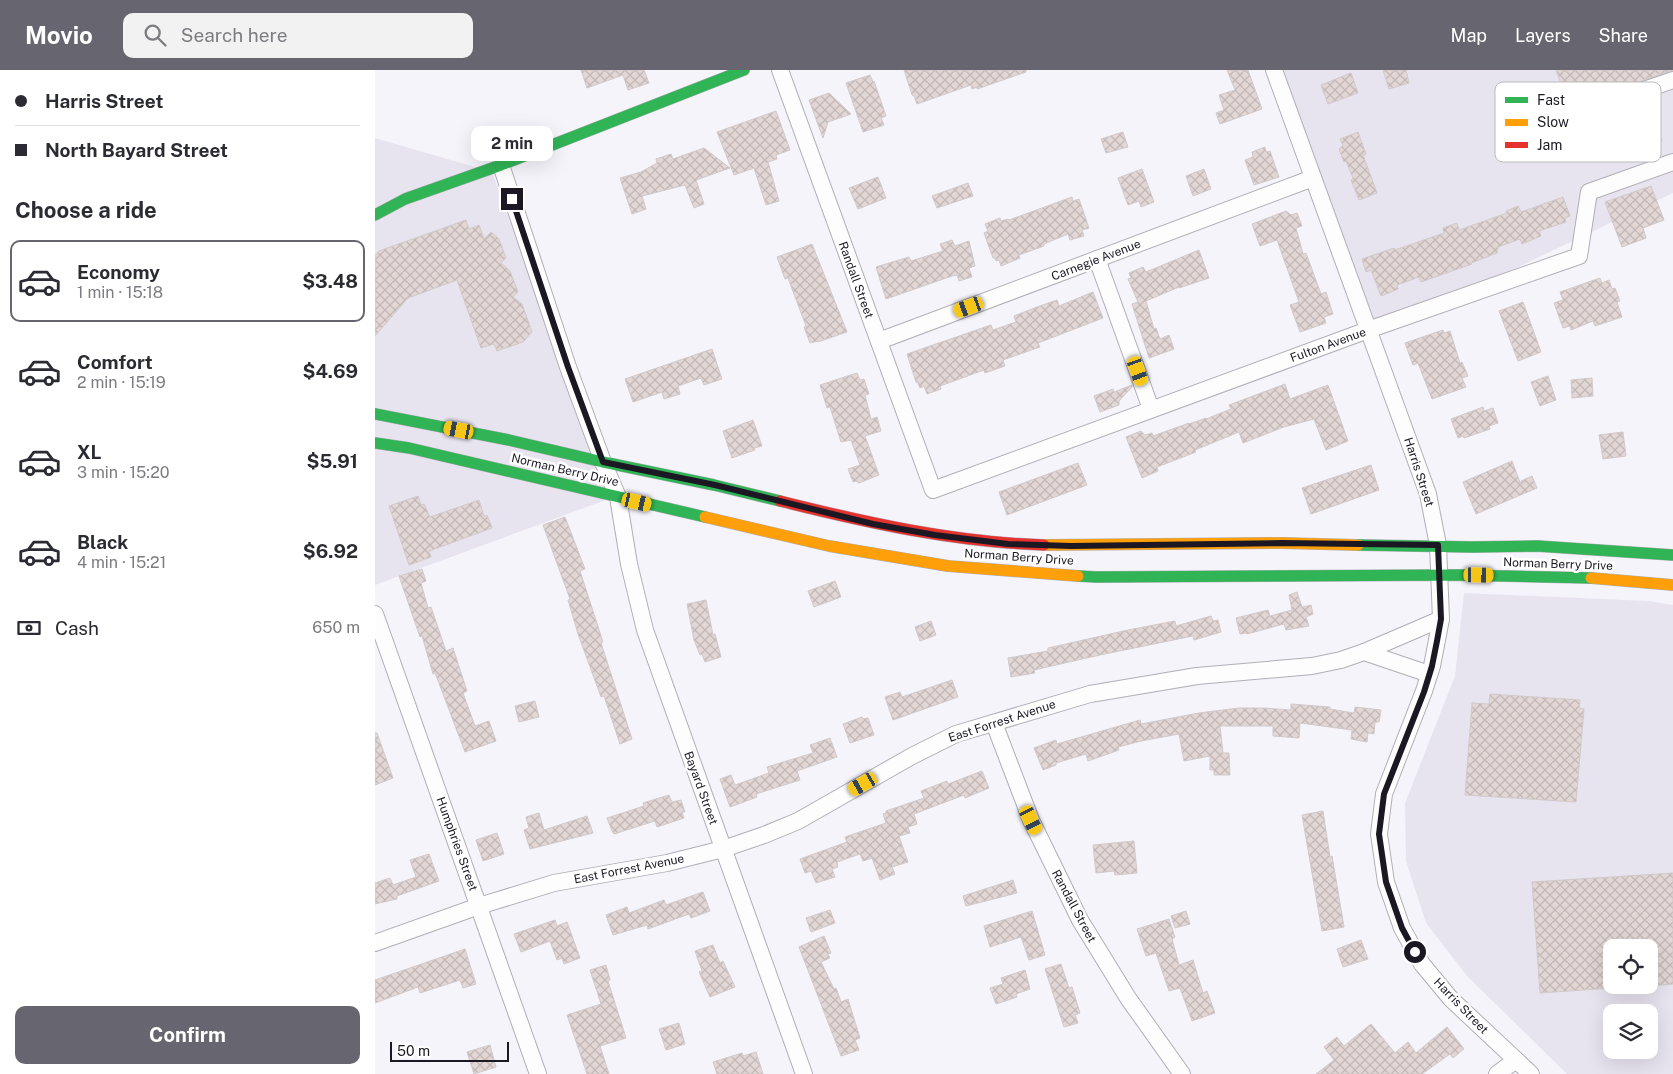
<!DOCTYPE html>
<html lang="en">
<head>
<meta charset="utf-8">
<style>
	body { margin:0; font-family:"Public Sans",sans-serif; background:#f2f2f3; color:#2b2b33; height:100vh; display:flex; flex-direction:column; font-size:19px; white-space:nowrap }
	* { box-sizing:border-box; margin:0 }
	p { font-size:16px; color:#7c7c81 }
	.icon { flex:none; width:28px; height:28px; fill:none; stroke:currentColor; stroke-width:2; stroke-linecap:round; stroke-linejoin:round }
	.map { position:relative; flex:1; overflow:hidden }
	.side { display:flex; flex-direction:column; background:#fff; width:375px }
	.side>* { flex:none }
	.banner { display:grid; align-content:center; height:110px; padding:0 15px; background:#fff }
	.buttons { position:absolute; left:1228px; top:869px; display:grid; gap:10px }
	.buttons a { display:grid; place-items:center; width:55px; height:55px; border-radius:10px; background:#fff; box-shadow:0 5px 20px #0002; font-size:25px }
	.scale { position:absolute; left:15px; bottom:12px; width:119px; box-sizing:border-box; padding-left:5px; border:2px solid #1b1824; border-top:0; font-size:14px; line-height:18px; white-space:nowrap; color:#1b1824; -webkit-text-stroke:4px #fff; paint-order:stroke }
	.end { position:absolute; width:22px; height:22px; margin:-11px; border:6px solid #1b1824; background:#fff; box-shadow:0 0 0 2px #fff }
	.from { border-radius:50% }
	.bubble { position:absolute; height:35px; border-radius:10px; background:#fff; box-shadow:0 5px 20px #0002; font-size:16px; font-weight:700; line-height:35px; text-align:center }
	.car { position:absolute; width:15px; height:30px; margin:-15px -8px; border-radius:6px; box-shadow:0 0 4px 1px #0007; background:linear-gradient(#f5c518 24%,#345 0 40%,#f5c518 0 76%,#345 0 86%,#f5c518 0) }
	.banner b { display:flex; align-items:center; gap:18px; height:48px; font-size:19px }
	.banner b+b { border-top:1px solid #e1e1e2 }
	.banner i { width:12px; height:12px; background:#2b2b33 }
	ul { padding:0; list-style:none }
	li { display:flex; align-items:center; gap:15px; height:82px; margin:0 10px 8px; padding:0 5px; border:2px solid transparent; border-radius:10px }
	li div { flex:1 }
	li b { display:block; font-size:19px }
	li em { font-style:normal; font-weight:700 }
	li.selected { border-color:#67656f }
	li>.icon { width:45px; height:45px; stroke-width:1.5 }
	h2 { padding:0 15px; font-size:22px; line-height:60px }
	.pay { display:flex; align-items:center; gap:12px; height:55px; padding:0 15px; font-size:19px }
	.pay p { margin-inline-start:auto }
	.cta { display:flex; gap:10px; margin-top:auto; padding:10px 15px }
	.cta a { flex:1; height:58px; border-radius:10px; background:#67656f; color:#fff; font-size:20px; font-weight:700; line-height:58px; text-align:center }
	header { display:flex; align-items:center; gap:30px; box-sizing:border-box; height:70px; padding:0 25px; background:#67656f; color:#fff }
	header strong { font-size:24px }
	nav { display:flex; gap:28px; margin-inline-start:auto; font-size:18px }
	.search { width:350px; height:45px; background:#f2f2f3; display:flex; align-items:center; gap:12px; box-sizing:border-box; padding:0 18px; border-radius:10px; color:#7c7c81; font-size:19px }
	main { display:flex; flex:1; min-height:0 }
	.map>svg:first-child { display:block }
</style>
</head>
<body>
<header>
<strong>Movio</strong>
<div class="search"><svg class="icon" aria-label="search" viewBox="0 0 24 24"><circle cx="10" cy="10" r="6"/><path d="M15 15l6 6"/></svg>Search here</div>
<nav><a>Map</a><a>Layers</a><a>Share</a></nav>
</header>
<main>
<section class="side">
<div class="banner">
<b><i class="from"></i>Harris Street</b>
<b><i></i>North Bayard Street</b>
</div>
<h2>Choose a ride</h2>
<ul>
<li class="selected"><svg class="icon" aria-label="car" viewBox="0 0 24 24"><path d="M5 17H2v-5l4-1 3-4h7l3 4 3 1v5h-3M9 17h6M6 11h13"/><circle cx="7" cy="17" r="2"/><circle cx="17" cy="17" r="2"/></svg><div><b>Economy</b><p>1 min · 15:18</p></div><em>$3.48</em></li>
<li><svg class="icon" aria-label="car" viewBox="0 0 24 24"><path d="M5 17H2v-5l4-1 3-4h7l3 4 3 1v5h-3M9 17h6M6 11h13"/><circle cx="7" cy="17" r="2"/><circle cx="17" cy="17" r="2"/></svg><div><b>Comfort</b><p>2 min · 15:19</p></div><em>$4.69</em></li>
<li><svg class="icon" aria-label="car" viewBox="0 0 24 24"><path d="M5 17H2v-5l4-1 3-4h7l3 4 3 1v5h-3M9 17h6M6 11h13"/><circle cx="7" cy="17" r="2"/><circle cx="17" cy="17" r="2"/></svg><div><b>XL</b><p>3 min · 15:20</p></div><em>$5.91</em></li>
<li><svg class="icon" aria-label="car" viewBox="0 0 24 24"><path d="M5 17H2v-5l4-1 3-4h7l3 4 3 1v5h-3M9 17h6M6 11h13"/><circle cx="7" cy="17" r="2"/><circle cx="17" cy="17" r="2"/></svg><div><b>Black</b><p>4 min · 15:21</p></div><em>$6.92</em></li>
</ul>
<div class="pay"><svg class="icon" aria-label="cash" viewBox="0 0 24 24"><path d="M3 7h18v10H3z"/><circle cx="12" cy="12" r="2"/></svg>Cash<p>650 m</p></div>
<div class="cta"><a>Confirm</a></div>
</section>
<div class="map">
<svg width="1298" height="1004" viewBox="0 0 1298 1004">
	<defs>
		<pattern id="building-cross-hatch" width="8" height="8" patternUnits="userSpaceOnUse" patternTransform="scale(1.25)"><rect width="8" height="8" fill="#e3d7d5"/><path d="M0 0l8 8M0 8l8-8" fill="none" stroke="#c2b8b7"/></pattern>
	</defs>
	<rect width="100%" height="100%" fill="#f5f4fa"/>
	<g fill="#e7e4f0" fill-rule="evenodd">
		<path d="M 900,0 L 1298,0 L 1298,123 L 997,267 Z"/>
		<path d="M 0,68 L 117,102 L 236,428 L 0,515 Z"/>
		<path d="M 1089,523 L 1273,531 L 1298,535 L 1298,1004 L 1192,1004 L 1092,906 L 1051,853 L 1031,791 L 1030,733 L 1080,606 ZM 1236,878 L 1274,878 L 1274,915 L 1236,915 ZM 1236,942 L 1274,942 L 1274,980 L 1236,980 Z"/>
	</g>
	<g fill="url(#building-cross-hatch)" stroke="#d1c9ca">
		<path d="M 206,0 L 269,0 L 274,13 L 253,20 L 248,5 L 212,18 Z"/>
		<path d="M 529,0 L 651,0 L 651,2 L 602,19 L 602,17 L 597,19 L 596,15 L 542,34 L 539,26 L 537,25 Z"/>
		<path d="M 852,0 L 873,0 L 887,39 L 845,54 L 841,43 L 849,40 L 844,25 L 860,20 Z"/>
		<path d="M 1008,0 L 1031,0 L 1034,13 L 1014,19 Z"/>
		<path d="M 1181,0 L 1298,0 L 1194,36 Z"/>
		<path d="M 976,3 L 983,23 L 953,34 L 946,15 Z"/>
		<path d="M 495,5 L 498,12 L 499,11 L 511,46 L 506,48 L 509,55 L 488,62 L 471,13 Z"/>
		<path d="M 454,23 L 476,44 L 453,52 L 448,68 L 434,30 Z"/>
		<path d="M 1271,30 L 1287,71 L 1252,84 L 1237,42 Z"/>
		<path d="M 401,41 L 415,80 L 401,85 L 402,89 L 393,92 L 404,131 L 391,135 L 379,98 L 359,105 L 342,62 Z"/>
		<path d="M 748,62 L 753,77 L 731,83 L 726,69 Z"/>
		<path d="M 983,62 L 991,84 L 988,85 L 1002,123 L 984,130 L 976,110 L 978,108 L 971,91 L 969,92 L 964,79 L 968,75 L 965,69 Z"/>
		<path d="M 890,77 L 891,82 L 895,81 L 904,107 L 879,115 L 870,90 L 878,87 L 877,82 Z"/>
		<path d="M 329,78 L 355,98 L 321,110 L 329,134 L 319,138 L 310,115 L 267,126 L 271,139 L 257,144 L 245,108 L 266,102 L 282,93 L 281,89 L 296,84 L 298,89 Z"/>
		<path d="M 767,99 L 779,132 L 766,137 L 764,131 L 753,135 L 743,108 Z"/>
		<path d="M 829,99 L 836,119 L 818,126 L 811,106 Z"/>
		<path d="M 503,107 L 511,128 L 483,139 L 474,118 Z"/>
		<path d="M 593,113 L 598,126 L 562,138 L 557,126 Z"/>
		<path d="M 1276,116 L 1289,150 L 1268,158 L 1271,168 L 1247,177 L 1230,132 Z"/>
		<path d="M 697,127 L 698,131 L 704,129 L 714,158 L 707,160 L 709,166 L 695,170 L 693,164 L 669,174 L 669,176 L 644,185 L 645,188 L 626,196 L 624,190 L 621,191 L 620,188 L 618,188 L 609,163 L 613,161 L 610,154 L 625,148 L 626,151 L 633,149 L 634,150 Z"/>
		<path d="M 1188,127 L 1195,146 L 1190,148 L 1191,152 L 1164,161 L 1166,166 L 1147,174 L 1145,169 L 1123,177 L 1122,183 L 1096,193 L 1097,194 L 1046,212 L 1044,207 L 1022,215 L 1023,219 L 1006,226 L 996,200 L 991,202 L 987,189 L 1019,178 L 1020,180 L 1069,163 L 1068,158 L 1082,153 L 1084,160 L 1132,143 L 1131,141 L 1143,136 L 1146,142 Z"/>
		<path d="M 911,141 L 916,145 L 922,143 L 927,156 L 921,158 L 928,184 L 931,183 L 946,224 L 951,222 L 958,244 L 949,247 L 951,253 L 925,262 L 915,235 L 924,232 L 902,170 L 885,176 L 877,154 Z"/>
		<path d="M 91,150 L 94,159 L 104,155 L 109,169 L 116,162 L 124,169 L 131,188 L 126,193 L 135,201 L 143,222 L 138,227 L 147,234 L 157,262 L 148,272 L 122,281 L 119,274 L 106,278 L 82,210 L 33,228 L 0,266 L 0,186 L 4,181 Z"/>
		<path d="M 577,170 L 580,176 L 594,171 L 600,196 L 594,198 L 597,207 L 584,211 L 582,205 L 577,206 L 511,229 L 501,197 L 534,187 L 536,191 L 568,181 L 565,174 Z"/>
		<path d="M 437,174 L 472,262 L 443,272 L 443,271 L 435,273 L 429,257 L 431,256 L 413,208 L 410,209 L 402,187 Z"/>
		<path d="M 824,180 L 834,208 L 804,218 L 804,217 L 771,231 L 779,259 L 781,258 L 785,269 L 794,265 L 799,279 L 774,288 L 757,234 L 763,232 L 753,209 L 756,208 L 754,203 L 768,197 L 771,202 Z"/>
		<path d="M 1225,208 L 1227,213 L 1234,210 L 1237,219 L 1240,218 L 1245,231 L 1242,232 L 1247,247 L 1220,256 L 1218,251 L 1196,260 L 1195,256 L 1188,258 L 1179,233 L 1188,230 L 1185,222 Z"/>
		<path d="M 718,222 L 728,248 L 663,273 L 665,277 L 628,290 L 630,296 L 610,303 L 609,300 L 565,316 L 566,319 L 552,324 L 549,316 L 545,318 L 543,313 L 541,312 L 532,284 L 616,255 L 618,260 L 641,252 L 639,246 L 662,237 L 682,230 L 684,236 Z"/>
		<path d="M 1148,232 L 1166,282 L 1143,291 L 1124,241 Z"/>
		<path d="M 1068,260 L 1069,263 L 1075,261 L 1085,293 L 1087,292 L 1093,306 L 1087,308 L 1091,317 L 1057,329 L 1043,293 L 1038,295 L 1030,273 Z"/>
		<path d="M 337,279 L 347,309 L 329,315 L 326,308 L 303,316 L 305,324 L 289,329 L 287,322 L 258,332 L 250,309 Z"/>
		<path d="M 482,303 L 485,310 L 489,309 L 494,324 L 490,325 L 496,349 L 502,347 L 506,361 L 490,366 L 504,405 L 484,413 L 481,411 L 478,412 L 473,399 L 485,395 L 476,370 L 466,372 L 455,337 L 452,338 L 445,315 Z"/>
		<path d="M 1173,306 L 1181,330 L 1165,336 L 1156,312 Z"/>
		<path d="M 1217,308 L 1218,326 L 1197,328 L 1196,310 Z"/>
		<path d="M 910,314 L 915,329 L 953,315 L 973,371 L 951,380 L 939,349 L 909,357 L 868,373 L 864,362 L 820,380 L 821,382 L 782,397 L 783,401 L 767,408 L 751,367 L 766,361 L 770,365 L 777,363 L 778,366 L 814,353 L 814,354 L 831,348 L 831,349 L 856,339 L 854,335 Z"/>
		<path d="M 757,315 L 757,317 L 744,331 L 744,335 L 725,342 L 719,326 L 738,319 L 739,322 Z"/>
		<path d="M 1108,337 L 1109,341 L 1118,338 L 1123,353 L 1114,356 L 1115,359 L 1089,368 L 1088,366 L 1083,368 L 1076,349 Z"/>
		<path d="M 378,350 L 387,376 L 379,378 L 380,380 L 357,388 L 348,361 Z"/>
		<path d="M 1248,362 L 1251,386 L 1228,389 L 1224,365 Z"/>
		<path d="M 1137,391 L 1146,415 L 1146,411 L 1157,406 L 1162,418 L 1101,444 L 1088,412 Z"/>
		<path d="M 703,393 L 712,415 L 632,445 L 624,422 Z"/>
		<path d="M 996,395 L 1004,420 L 936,444 L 927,418 Z"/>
		<path d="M 43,426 L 46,435 L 49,434 L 55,447 L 104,430 L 109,446 L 112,445 L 117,458 L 54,481 L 56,487 L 34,495 L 14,436 Z"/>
		<path d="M 190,447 L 210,499 L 205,501 L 228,572 L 226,573 L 257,669 L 245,674 L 229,626 L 226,627 L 203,564 L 193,530 L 195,529 L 168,455 Z"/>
		<path d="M 47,499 L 51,511 L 46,513 L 53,538 L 56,537 L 71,581 L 78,578 L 92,621 L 88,623 L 100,656 L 114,651 L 121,671 L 90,682 L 62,608 L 60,603 L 58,604 L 47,566 L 45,567 L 24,506 Z"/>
		<path d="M 460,511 L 466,527 L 439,537 L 433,521 Z"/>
		<path d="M 922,522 L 927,537 L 936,535 L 938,544 L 931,547 L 934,556 L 911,560 L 909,554 L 872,564 L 871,563 L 865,564 L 861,548 L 893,540 L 895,546 L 917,540 L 914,525 Z"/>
		<path d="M 331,530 L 338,565 L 340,564 L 346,587 L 330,592 L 327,584 L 325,585 L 319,570 L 312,534 Z"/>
		<path d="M 836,546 L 838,551 L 843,550 L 846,562 L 819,570 L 818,566 L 725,585 L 659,600 L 660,603 L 636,607 L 633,588 L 673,581 L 673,578 L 753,560 L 800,551 L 801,556 Z"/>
		<path d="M 556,551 L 561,565 L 545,571 L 540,557 Z"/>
		<path d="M 577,610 L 583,627 L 518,650 L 510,627 L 525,622 L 527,627 Z"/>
		<path d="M 1115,624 L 1205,630 L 1204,638 L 1209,639 L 1201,732 L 1090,725 L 1097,633 L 1114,634 Z"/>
		<path d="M 160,631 L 164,647 L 144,652 L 140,636 Z"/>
		<path d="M 916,634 L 955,637 L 955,639 L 979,643 L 980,637 L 1006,640 L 1004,652 L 1000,652 L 999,664 L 993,663 L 992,672 L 976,669 L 977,660 L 925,653 L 924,668 L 898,666 L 898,656 L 845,656 L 848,683 L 854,683 L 855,705 L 839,705 L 839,700 L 835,700 L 835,686 L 809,691 L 804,664 L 766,671 L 743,677 L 744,680 L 713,691 L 711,684 L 681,693 L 681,695 L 668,700 L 659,678 L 681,670 L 682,674 L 765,650 L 766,654 L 824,643 L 864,638 L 889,638 L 916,640 Z"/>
		<path d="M 487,647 L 488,649 L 493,648 L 499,665 L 475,673 L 468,654 Z"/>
		<path d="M 0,663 L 2,663 L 18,708 L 0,715 Z"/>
		<path d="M 455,668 L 462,687 L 422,701 L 425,710 L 381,724 L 382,727 L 355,737 L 345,709 L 356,705 L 360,715 L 394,703 L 392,697 L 438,683 L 435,675 Z"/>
		<path d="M 607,701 L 614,718 L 590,728 L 589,725 L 539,744 L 542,754 L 533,757 L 535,763 L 524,766 L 533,792 L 517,797 L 520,804 L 505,810 L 497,788 L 488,791 L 485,784 L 462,792 L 463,797 L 457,799 L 460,807 L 441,813 L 436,801 L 430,803 L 425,789 L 472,772 L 470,767 L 511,753 L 508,744 L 511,743 L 511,741 L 549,728 L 546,721 L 572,711 L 573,714 Z"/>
		<path d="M 294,725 L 297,732 L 306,730 L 310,742 L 307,742 L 309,748 L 282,757 L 280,751 L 239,764 L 237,761 L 232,748 L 269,736 L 268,733 Z"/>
		<path d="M 948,741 L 955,787 L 957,786 L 969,857 L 947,861 L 927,745 Z"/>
		<path d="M 164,743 L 169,760 L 212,746 L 218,763 L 155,779 L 149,760 L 154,758 L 151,747 Z"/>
		<path d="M 122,763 L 129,784 L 108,791 L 101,770 Z"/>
		<path d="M 759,771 L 762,803 L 740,805 L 739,801 L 721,803 L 718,775 Z"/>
		<path d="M 54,784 L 64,811 L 22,826 L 22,829 L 0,834 L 0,813 L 15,808 L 18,815 L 41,807 L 35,790 Z"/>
		<path d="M 1298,803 L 1298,914 L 1274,916 L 1274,878 L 1236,878 L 1236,918 L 1165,923 L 1157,812 Z"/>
		<path d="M 638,810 L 642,823 L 591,836 L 588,826 Z"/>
		<path d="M 328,822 L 335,841 L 316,848 L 314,844 L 273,859 L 272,855 L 238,865 L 231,845 L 252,837 L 254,843 L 289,830 L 291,835 Z"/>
		<path d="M 455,840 L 460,853 L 436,862 L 431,848 Z"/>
		<path d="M 657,841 L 670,885 L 654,890 L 646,867 L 615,877 L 609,856 Z"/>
		<path d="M 811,841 L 815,854 L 800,858 L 796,846 Z"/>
		<path d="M 794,849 L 800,867 L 797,869 L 804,895 L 818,890 L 828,923 L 832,921 L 840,943 L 817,951 L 805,918 L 794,921 L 781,883 L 771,886 L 762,859 Z"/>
		<path d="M 180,850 L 182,856 L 192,852 L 205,888 L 189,894 L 187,888 L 182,890 L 175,871 L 146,882 L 139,864 Z"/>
		<path d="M 449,866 L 456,883 L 453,884 L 455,888 L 446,892 L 459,919 L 461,918 L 466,932 L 473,929 L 485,968 L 480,970 L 484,980 L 466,986 L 424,877 Z"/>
		<path d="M 986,870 L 993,889 L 968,897 L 962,879 Z"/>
		<path d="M 338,875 L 345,893 L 348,891 L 360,917 L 335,927 L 324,902 L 327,901 L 320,881 Z"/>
		<path d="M 90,879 L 101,914 L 88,918 L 85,910 L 45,923 L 43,917 L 0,933 L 0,910 Z"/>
		<path d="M 686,894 L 694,918 L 697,917 L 705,943 L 700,945 L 703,953 L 689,957 L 670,899 Z"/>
		<path d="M 231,895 L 235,910 L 233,911 L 251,968 L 225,976 L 234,1004 L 212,1004 L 192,945 L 226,934 L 215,900 Z"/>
		<path d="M 650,900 L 655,919 L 641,924 L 642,927 L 621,934 L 615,918 L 628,914 L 626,908 Z"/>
		<path d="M 304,953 L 310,974 L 291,980 L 284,959 Z"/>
		<path d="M 996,954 L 1020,983 L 1033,972 L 1041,983 L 1072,957 L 1089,979 L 1078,988 L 1075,984 L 1047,1004 L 941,1004 L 959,990 L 949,977 L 962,967 L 969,976 Z"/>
		<path d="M 115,975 L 121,997 L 99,1004 L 92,982 Z"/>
		<path d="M 381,982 L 388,1004 L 342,1004 L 338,992 L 367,983 L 368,986 Z"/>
	</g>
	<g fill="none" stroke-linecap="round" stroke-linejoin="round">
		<g stroke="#b0aeb6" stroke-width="18">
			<g id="street">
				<path d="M 405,0 L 558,420 L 993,260 L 1204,186 L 1214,122 L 1298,92"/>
				<path d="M 899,0 L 1053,424 L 1063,475 L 1066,549 L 1057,596 L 1049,621 L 1009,724 L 1004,764 L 1011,812 L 1027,858 L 1047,894 L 1076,929 L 1156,1004"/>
				<path d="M 1199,44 L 1298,10"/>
				<path d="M 126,95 L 193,297 L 228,392 L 243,427 L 254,494 L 270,560 L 429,1004"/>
				<path d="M 722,189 L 776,339"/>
				<path d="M 504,271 L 938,108"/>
				<path d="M 0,544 L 163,1004"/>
				<path d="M 989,582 L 1066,549"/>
				<path d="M 619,653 L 656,750 L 705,850 L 753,928 L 807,1004"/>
				<path d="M 0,873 L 104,836 L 179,813 L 292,793 L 348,779 L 389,765 L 423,751 L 537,686 L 581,664 L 715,624 L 822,606 L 937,596 L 966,590 L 989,582 L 1054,604"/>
				<path d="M 1122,1004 L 1141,990"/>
			</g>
		</g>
		<g stroke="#b0aeb6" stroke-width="12">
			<g id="fast">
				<path d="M 0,145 L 30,129 L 126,95 L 369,0"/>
				<path d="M 0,344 L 134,370 L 228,392 L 339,415 L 405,431"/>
				<path d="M 0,373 L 34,378 L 330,447"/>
				<path d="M 983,475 L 1097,477 L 1162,476 L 1298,485"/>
				<path d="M 703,506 L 721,507 L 1084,505 L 1216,508"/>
			</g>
		</g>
		<g stroke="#b0aeb6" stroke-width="12">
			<g id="slow">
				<path d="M 330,447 L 454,476 L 573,496 L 703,506"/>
				<path d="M 669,475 L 907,473 L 983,475"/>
				<path d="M 1216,508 L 1298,515"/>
			</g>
		</g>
		<g stroke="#b0aeb6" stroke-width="12">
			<path id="jam" d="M 405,431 C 493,453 578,472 669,475"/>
		</g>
		<use href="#street" stroke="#fefdfe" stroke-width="16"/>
		<use href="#fast" stroke="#30b455" stroke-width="11"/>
		<use href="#slow" stroke="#ff9f0a" stroke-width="11"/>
		<use href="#jam" stroke="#e5322d" stroke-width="11"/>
	</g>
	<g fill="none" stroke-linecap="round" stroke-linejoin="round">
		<path stroke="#1b1824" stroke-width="6" d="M 137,129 L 193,297 L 228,392 L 340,415 L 498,454 L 560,465 L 633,474 L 696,476 L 907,473 L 1063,475 L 1066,549 L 1062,571 L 1057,596 L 1049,622 L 1009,724 L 1004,764 L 1011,812 L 1027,858 L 1040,882"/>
	</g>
	<g text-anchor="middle" stroke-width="5" stroke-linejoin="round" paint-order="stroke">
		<g font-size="12" fill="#1b1824" stroke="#fff">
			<text transform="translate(721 190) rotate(-21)" y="4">Carnegie Avenue</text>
			<text transform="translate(481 210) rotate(70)" y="4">Randall Street</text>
			<text transform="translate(953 275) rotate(-20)" y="4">Fulton Avenue</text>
			<text transform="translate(190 400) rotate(13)" y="4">Norman Berry Drive</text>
			<text transform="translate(1044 402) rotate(72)" y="4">Harris Street</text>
			<text transform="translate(644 487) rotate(4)" y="4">Norman Berry Drive</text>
			<text transform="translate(1183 494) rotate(2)" y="4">Norman Berry Drive</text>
			<text transform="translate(627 651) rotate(-18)" y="4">East Forrest Avenue</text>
			<text transform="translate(326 718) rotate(70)" y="4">Bayard Street</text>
			<text transform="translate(82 774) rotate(70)" y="4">Humphries Street</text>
			<text transform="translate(254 799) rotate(-11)" y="4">East Forrest Avenue</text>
			<text transform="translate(699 836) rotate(62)" y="4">Randall Street</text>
			<text transform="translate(1086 936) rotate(46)" y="4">Harris Street</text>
		</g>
	</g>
	<rect x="1120" y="12" width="166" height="80" rx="8" fill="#fff" stroke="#bbbabd" stroke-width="1"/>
	<rect x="1130" y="27" width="23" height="6" fill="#30b455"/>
	<rect x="1130" y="49" width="23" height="7" fill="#ff9f0a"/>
	<rect x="1130" y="72" width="23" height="6" fill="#e5322d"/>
	<g font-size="14" fill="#1b1824">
		<text x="1162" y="35">Fast</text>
		<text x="1162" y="57">Slow</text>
		<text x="1162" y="80">Jam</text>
	</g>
</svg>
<div class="buttons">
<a><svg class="icon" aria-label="locate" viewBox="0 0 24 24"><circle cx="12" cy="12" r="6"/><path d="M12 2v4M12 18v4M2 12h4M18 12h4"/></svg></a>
<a><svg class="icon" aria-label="layers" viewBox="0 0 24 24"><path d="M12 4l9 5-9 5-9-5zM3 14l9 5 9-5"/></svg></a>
</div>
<div class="scale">50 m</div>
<i class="end from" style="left:1040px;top:882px"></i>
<i class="end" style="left:137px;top:129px"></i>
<div class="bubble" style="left:96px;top:56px;width:82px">2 min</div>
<i class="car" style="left:594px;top:237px;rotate:250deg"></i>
<i class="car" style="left:763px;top:301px;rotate:160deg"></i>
<i class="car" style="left:84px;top:360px;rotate:281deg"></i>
<i class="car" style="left:262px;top:432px;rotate:103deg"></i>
<i class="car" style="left:1104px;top:505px;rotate:91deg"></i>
<i class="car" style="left:488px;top:714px;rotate:240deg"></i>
<i class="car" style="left:656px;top:750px;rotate:154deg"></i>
</div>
</main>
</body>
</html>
